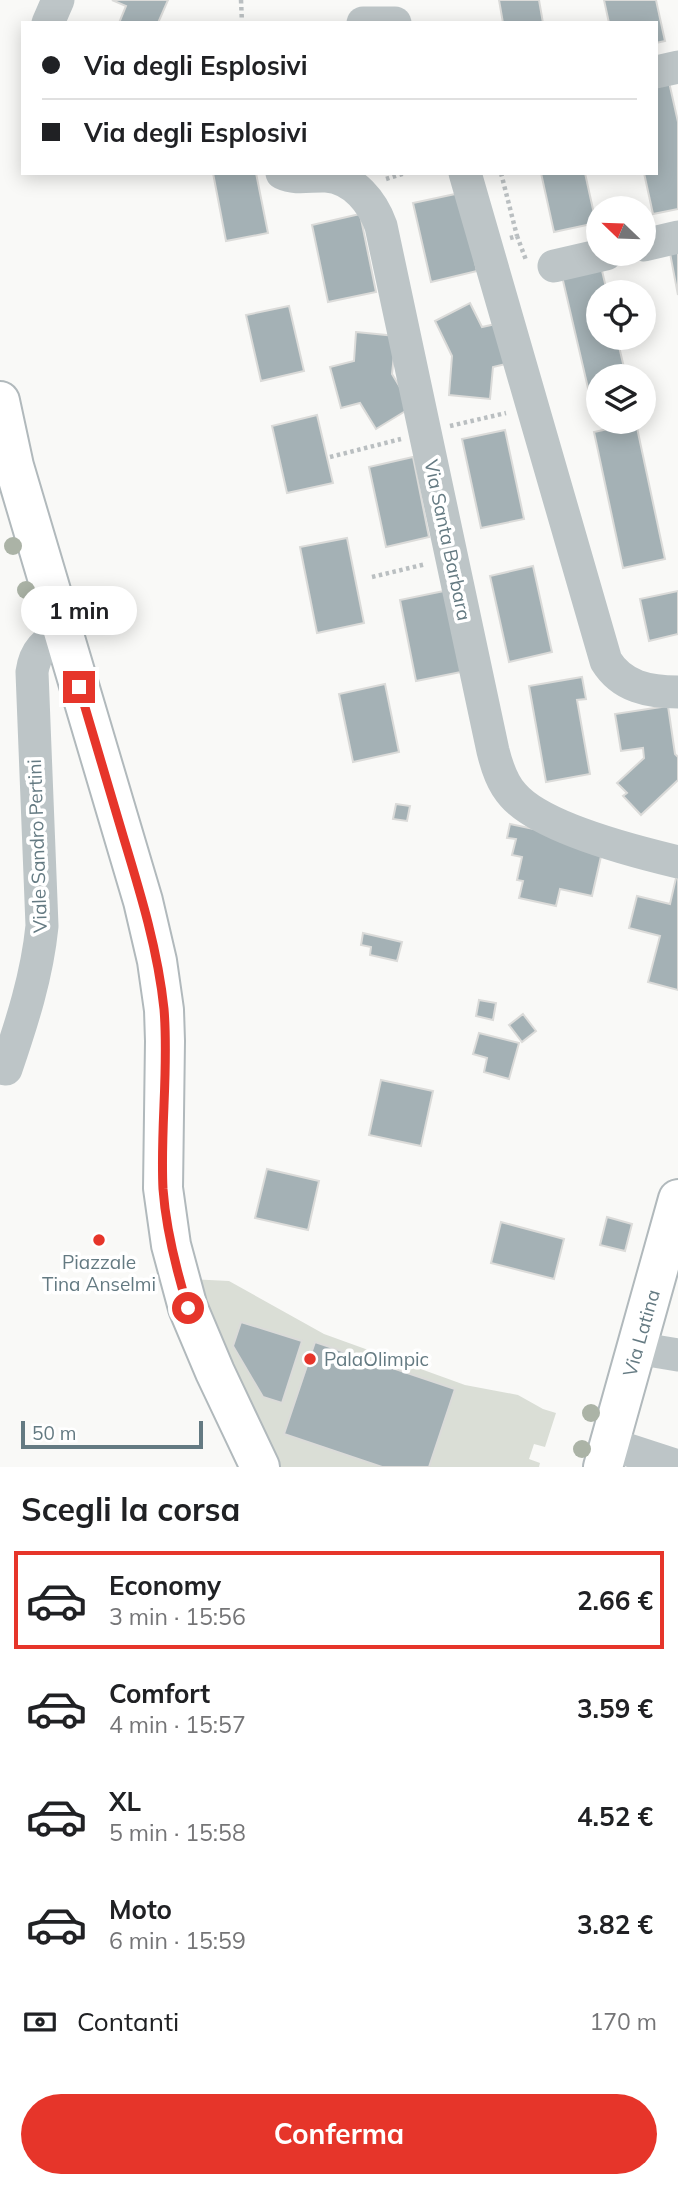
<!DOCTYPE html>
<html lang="it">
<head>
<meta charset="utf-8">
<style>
	body { margin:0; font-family:Mulish,sans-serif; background:#f2f2f2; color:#202124; height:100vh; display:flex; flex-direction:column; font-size:26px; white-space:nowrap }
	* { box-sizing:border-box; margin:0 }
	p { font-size:23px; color:#757577 }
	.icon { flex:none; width:38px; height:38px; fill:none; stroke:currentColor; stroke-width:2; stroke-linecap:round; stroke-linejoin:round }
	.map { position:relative; height:1467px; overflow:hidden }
	.side { display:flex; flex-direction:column; background:#fff; flex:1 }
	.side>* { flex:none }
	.banner { position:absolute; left:21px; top:21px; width:637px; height:154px; border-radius:0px; box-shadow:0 4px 18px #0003; display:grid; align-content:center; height:154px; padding:0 21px; background:#fff }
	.needle { width:46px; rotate:293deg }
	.tools { position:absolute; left:586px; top:196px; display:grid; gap:14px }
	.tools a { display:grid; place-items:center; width:70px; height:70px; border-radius:50%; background:#fff; box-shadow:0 4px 18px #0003; font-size:35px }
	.scale { position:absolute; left:21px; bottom:18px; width:182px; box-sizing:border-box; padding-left:7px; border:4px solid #647a82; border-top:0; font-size:19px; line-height:24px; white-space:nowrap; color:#647a82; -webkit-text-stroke:5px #fff; paint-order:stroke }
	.end { position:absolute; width:32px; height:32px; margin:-16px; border:9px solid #e6352a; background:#fff; box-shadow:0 0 0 4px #fff }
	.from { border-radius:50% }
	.bubble { position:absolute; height:49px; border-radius:24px; background:#fff; box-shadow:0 4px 18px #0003; font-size:23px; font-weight:700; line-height:49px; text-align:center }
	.banner b { display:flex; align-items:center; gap:24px; height:66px; font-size:26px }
	.banner b+b { border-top:2px solid #e0e0e0 }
	.banner i { width:18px; height:18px; background:#202124 }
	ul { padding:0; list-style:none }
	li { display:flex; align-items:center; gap:21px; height:98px; margin:0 14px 10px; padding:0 7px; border:4px solid transparent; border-radius:0px }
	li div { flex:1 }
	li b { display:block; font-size:26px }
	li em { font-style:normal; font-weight:700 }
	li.active { border-color:#e6352a }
	li>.icon { width:63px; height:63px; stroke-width:1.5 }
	h2 { padding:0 21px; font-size:32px; line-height:84px }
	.pay { display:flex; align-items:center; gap:18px; height:77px; padding:0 21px; font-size:26px }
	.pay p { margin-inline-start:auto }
	.primary-button { display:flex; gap:14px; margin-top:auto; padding:14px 21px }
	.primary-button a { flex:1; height:80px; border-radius:42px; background:#e6352a; color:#fff; font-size:28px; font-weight:700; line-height:80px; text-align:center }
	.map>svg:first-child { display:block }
</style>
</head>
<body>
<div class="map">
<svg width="678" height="1467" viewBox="0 0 678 1467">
	<rect width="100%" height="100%" fill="#f9f9f7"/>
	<path fill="#daded6" d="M 189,1279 L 229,1281 L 324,1334 L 465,1385 L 518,1395 L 543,1409 L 556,1413 L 545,1447 L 534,1444 L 529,1459 L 540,1463 L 539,1467 L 275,1467 Z"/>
	<g fill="#a4b1b5" stroke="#dbdbd9" stroke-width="2">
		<path d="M 112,0 L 168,0 L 158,23 L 119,23 L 126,6 Z"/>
		<path d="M 499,0 L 539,0 L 543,23 L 503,23 Z"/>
		<path d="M 604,0 L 656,0 L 665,41 L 656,43 L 656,23 L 609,23 Z"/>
		<path d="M 669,82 L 678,122 L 678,209 L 653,214 L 644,173 L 656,173 L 656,84 Z"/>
		<path d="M 213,173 L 256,173 L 268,233 L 226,241 Z"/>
		<path d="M 541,173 L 585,173 L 596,223 L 554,232 Z"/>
		<path d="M 460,193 L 477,271 L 431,282 L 413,203 Z"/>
		<path d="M 360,214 L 376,292 L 328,302 L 312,225 Z"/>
		<path d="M 678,246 L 678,295 L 669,248 Z"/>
		<path d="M 600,262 L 607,292 L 598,292 L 598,338 L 617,338 L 626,376 L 598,376 L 598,399 L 591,401 L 561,272 Z"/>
		<path d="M 470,303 L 482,327 L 500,323 L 510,363 L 493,367 L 490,399 L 449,395 L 452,356 L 435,321 Z"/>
		<path d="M 289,306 L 304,371 L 261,381 L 246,315 Z"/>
		<path d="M 356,332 L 396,336 L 392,374 L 412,407 L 376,429 L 360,403 L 341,408 L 330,367 L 354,361 Z"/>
		<path d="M 317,415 L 333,483 L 287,493 L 272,426 Z"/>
		<path d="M 636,423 L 665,559 L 623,568 L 594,432 Z"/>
		<path d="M 505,430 L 524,519 L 481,528 L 462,439 Z"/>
		<path d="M 413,457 L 429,537 L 386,547 L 369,467 Z"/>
		<path d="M 347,538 L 364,623 L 317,633 L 300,547 Z"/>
		<path d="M 533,566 L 552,652 L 509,662 L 490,576 Z"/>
		<path d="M 444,591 L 461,672 L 416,681 L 400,600 Z"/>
		<path d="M 678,591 L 678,634 L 649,641 L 640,599 Z"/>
		<path d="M 582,677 L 586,699 L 577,700 L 590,774 L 546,782 L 529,686 Z"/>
		<path d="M 385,684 L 399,752 L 353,762 L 339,694 Z"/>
		<path d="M 668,706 L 675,754 L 678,757 L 678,780 L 641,815 L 623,796 L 627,793 L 617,783 L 644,758 L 643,748 L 621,751 L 615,714 Z"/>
		<path d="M 396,804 L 410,806 L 407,821 L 393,819 Z"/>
		<path d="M 510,824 L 562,835 L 602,852 L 592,896 L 560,889 L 556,906 L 519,898 L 523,881 L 517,880 L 522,857 L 512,855 L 516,839 L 507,838 Z"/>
		<path d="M 676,878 L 678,878 L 678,990 L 648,982 L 660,936 L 629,928 L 637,896 L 670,904 Z"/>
		<path d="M 363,933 L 402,942 L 397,961 L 370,955 L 371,947 L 361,945 Z"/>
		<path d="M 479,1000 L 496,1003 L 493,1020 L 476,1016 Z"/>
		<path d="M 523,1014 L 536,1031 L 522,1042 L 509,1025 Z"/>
		<path d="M 479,1033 L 519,1043 L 509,1079 L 484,1072 L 487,1058 L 473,1054 Z"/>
		<path d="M 381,1080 L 433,1091 L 421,1146 L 369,1135 Z"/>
		<path d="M 267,1169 L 319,1181 L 308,1230 L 255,1218 Z"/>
		<path d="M 607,1217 L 632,1224 L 625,1251 L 600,1245 Z"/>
		<path d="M 501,1222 L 564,1239 L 554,1279 L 491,1263 Z"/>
		<path d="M 241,1322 L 302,1341 L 282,1403 L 263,1397 L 233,1346 Z"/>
		<path d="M 315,1342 L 455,1389 L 429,1467 L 382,1467 L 284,1434 Z"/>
	</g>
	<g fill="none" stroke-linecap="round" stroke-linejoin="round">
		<g stroke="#b1b9bc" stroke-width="42">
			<g id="major">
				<path d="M 0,401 L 14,466 L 143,901 L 157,961 L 164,1010 L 165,1041 L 163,1188 L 171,1245 L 188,1308 L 215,1372 L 260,1467"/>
				<path d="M 603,1467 L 678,1199"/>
			</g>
		</g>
		<g stroke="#babfc1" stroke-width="4.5" stroke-dasharray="3.5 3.5" stroke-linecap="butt">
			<path d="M 241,0 L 242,23"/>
			<path d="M 501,173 L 517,236"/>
			<path d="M 386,179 L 405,173"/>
			<path d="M 510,238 L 517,236 L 526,260"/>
			<path d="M 450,426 L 506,413"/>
			<path d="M 330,457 L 401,439"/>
			<path d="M 372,577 L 426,564"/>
		</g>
		<g stroke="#bdc5c7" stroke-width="33">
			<path d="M 48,23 L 58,0"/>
			<path d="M 363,23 L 395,23"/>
			<path d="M 656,72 L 678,67"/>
			<path d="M 282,173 C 297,180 311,175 326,176 C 354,178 373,203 381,226 L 493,751 C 497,767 502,783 513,795 C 541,828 636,852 678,862"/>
			<path d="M 465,173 L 606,661 C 622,687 649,692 678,692"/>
			<path d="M 644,245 L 678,237"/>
			<path d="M 554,266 L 606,254"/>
			<path d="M 0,1068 L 6,1069 C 22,1022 37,976 42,926 L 32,672 C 35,651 45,642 63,633"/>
			<path d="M 636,1348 L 678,1355"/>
			<path d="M 610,1444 L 678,1466"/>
		</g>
		<use href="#major" stroke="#fff" stroke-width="38"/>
	</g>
	<g fill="#abb3a6">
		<circle cx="13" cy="546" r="9"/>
		<circle cx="26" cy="590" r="9"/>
		<circle cx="591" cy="1413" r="9"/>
		<circle cx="582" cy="1449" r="9"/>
	</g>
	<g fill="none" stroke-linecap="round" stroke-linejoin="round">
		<path stroke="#e6352a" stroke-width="9" d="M 79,687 C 94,738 109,788 124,839 C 141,895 158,951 164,1009 C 169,1069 160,1129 163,1189 C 166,1230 176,1269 188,1308"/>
	</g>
	<g fill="#e6352a" stroke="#fff" stroke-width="2.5">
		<circle cx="99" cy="1240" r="7"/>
		<circle cx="310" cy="1359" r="7"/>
	</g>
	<g text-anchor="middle" stroke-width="7" stroke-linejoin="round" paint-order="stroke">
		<g font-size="19" fill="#647a82" stroke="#fff">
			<text transform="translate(448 540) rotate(78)" y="7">Via Santa Barbara</text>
			<text transform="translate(37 846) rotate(-92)" y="7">Viale Sandro Pertini</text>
			<text transform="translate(641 1333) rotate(-74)" y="7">Via Latina</text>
		</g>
		<g font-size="19" fill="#647a82" stroke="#fff">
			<text x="99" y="1269">Piazzale<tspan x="99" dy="22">Tina Anselmi</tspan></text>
			<text x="324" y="1366" text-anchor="start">PalaOlimpic</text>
		</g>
	</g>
</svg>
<div class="tools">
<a><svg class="needle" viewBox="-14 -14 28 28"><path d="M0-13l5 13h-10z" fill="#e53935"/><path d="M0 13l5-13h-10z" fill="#757577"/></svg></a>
<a><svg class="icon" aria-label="locate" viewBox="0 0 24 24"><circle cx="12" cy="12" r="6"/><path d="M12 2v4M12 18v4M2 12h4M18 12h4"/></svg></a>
<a><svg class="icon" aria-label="layers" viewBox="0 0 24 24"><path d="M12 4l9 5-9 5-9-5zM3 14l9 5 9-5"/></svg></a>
</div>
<div class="scale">50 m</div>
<i class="end from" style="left:188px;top:1308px"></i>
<i class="end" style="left:79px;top:687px"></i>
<div class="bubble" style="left:21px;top:586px;width:116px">1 min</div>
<div class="banner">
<b><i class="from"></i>Via degli Esplosivi</b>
<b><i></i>Via degli Esplosivi</b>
</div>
</div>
<section class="side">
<h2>Scegli la corsa</h2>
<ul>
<li class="active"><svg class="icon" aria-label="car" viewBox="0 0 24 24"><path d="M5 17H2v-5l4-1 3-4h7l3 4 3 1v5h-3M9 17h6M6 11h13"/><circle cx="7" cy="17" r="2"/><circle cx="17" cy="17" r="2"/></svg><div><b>Economy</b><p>3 min · 15:56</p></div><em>2.66 €</em></li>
<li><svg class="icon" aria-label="car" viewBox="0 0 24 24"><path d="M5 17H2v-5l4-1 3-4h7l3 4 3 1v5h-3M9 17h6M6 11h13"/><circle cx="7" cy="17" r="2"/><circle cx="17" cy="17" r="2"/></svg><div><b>Comfort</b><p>4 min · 15:57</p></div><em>3.59 €</em></li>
<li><svg class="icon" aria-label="car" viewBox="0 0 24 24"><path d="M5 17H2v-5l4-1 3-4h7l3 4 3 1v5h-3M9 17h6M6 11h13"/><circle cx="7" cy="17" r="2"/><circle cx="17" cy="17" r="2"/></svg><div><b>XL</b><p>5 min · 15:58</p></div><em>4.52 €</em></li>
<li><svg class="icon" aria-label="car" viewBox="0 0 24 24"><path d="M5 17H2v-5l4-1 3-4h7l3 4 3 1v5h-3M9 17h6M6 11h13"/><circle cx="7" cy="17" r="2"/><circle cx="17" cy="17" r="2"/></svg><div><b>Moto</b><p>6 min · 15:59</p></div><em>3.82 €</em></li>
</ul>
<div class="pay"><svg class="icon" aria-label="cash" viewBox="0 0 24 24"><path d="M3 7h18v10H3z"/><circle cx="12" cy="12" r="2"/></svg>Contanti<p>170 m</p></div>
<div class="primary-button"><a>Conferma</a></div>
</section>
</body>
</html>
